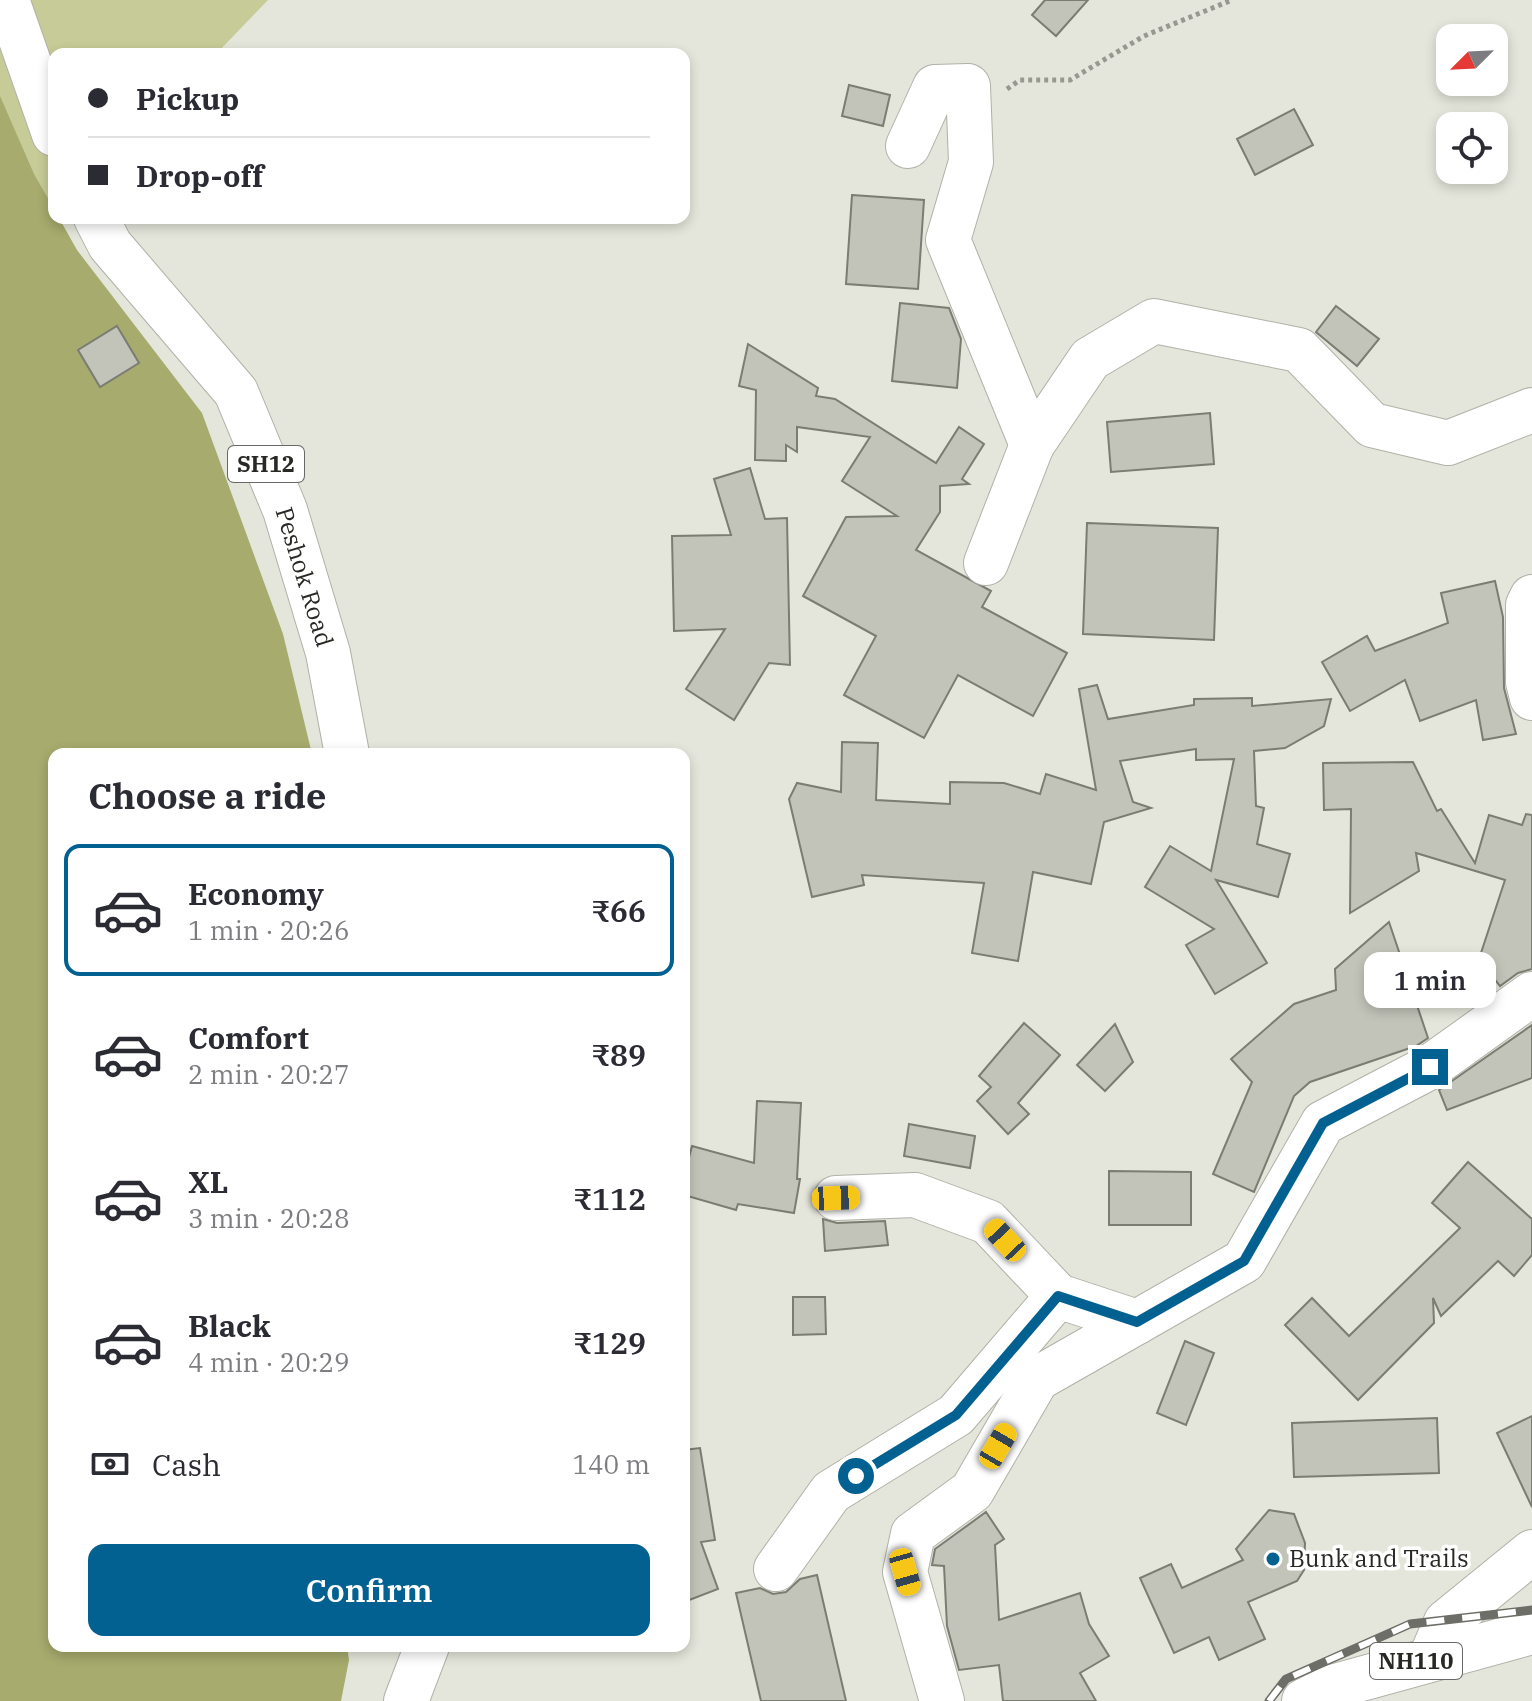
<!DOCTYPE html>
<html lang="en">
<head>
<meta charset="utf-8">
<style>
	body { margin:0; font-family:"IBM Plex Serif",serif; background:#f7f7f7; color:#2b2b33; height:100vh; display:flex; flex-direction:column; font-size:30px; white-space:nowrap }
	* { box-sizing:border-box; margin:0 }
	p { font-size:26px; color:#7c7c81 }
	.icon { flex:none; width:44px; height:44px; fill:none; stroke:currentColor; stroke-width:2; stroke-linecap:round; stroke-linejoin:round }
	.map { position:relative; flex:1; overflow:hidden }
	.details { position:absolute; left:48px; top:748px; width:642px; height:904px; display:flex; flex-direction:column; background:#fff; border-radius:16px; box-shadow:0 4px 12px #0003 }
	.details>* { flex:none }
	.banner { position:absolute; left:48px; top:48px; width:642px; height:176px; border-radius:16px; box-shadow:0 4px 12px #0003; display:grid; align-content:center; height:176px; padding:0 40px; background:#fff }
	.needle { width:52px; rotate:246deg }
	.buttons { position:absolute; left:1436px; top:24px; display:grid; gap:16px }
	.buttons a { display:grid; place-items:center; width:72px; height:72px; border-radius:16px; background:#fff; box-shadow:0 4px 12px #0003; font-size:40px }
	.end { position:absolute; width:36px; height:36px; margin:-18px; border:10px solid #036191; background:#fff; box-shadow:0 0 0 4px #fff }
	.from { border-radius:50% }
	.bubble { position:absolute; height:56px; border-radius:16px; background:#fff; box-shadow:0 4px 12px #0003; font-size:26px; font-weight:600; line-height:56px; text-align:center }
	.car { position:absolute; width:24px; height:48px; margin:-24px -12px; border-radius:10px; box-shadow:0 0 6px 2px #0007; background:linear-gradient(#f5c518 24%,#345 0 40%,#f5c518 0 76%,#345 0 86%,#f5c518 0) }
	.banner b { display:flex; align-items:center; gap:28px; height:76px; font-size:30px }
	.banner b+b { border-top:2px solid #e1e1e2 }
	.banner i { width:20px; height:20px; background:#2b2b33 }
	ul { padding:0; list-style:none }
	li { display:flex; align-items:center; gap:24px; height:132px; margin:0 16px 12px; padding:0 24px; border:4px solid transparent; border-radius:16px }
	li div { flex:1 }
	li b { display:block; font-size:30px }
	li em { font-style:normal; font-weight:600 }
	li.active { border-color:#036191 }
	li>.icon { width:72px; height:72px; stroke-width:1.5 }
	h2 { padding:0 40px; font-size:36px; line-height:96px }
	.pay { display:flex; align-items:center; gap:20px; height:88px; padding:0 40px; font-size:30px }
	.pay p { margin-inline-start:auto }
	.button { display:flex; gap:16px; margin-top:auto; padding:16px 40px }
	.button a { flex:1; height:92px; border-radius:16px; background:#036191; color:#fff; font-size:32px; font-weight:600; line-height:92px; text-align:center }
	.map>svg:first-child { display:block }
</style>
</head>
<body>
<div class="map">
<svg width="1532" height="1701" viewBox="0 0 1532 1701">
	<rect width="100%" height="100%" fill="#e5e6db"/>
	<path fill="#c7cb97" d="M 0,0 L 268,0 L 216,54 L 54,54 L 54,218 L 0,277 Z"/>
	<path fill="#a7ab6d" d="M 0,96 L 34,174 L 54,209 L 54,218 L 59,218 L 77,250 L 202,413 L 283,634 L 312,754 L 54,754 L 54,1646 L 347,1646 L 349,1660 L 341,1701 L 0,1701 Z"/>
	<g fill="#c3c4b9" stroke="#7b7c72" stroke-width="2">
		<path d="M 1045,0 L 1088,0 L 1056,36 L 1032,15 Z"/>
		<path d="M 849,85 L 890,95 L 883,126 L 842,116 Z"/>
		<path d="M 1294,109 L 1313,145 L 1255,175 L 1237,139 Z"/>
		<path d="M 852,195 L 924,200 L 918,289 L 846,284 Z"/>
		<path d="M 900,303 L 949,308 L 961,339 L 957,388 L 892,381 Z"/>
		<path d="M 1336,306 L 1379,339 L 1357,366 L 1316,332 Z"/>
		<path d="M 117,326 L 139,363 L 100,387 L 78,350 Z"/>
		<path d="M 748,344 L 818,388 L 816,396 L 835,399 L 936,463 L 959,427 L 984,444 L 962,479 L 969,484 L 940,486 L 940,512 L 916,550 L 991,591 L 982,607 L 1067,653 L 1033,716 L 958,675 L 924,738 L 844,695 L 876,636 L 803,596 L 846,517 L 897,516 L 842,481 L 870,437 L 797,427 L 797,452 L 786,445 L 786,461 L 755,460 L 756,390 L 739,386 Z"/>
		<path d="M 1210,413 L 1214,464 L 1111,472 L 1107,422 Z"/>
		<path d="M 750,468 L 765,519 L 787,518 L 790,665 L 769,663 L 734,720 L 686,689 L 725,629 L 674,631 L 672,536 L 731,535 L 714,479 Z"/>
		<path d="M 1087,523 L 1218,528 L 1214,640 L 1083,634 Z"/>
		<path d="M 1495,581 L 1503,617 L 1504,688 L 1516,734 L 1483,740 L 1476,700 L 1420,721 L 1405,680 L 1350,711 L 1322,662 L 1367,636 L 1375,651 L 1448,623 L 1441,593 Z"/>
		<path d="M 1097,685 L 1108,719 L 1194,705 L 1194,699 L 1252,698 L 1252,706 L 1331,699 L 1324,726 L 1285,748 L 1254,751 L 1256,806 L 1264,808 L 1257,844 L 1290,854 L 1278,897 L 1216,880 L 1267,963 L 1215,994 L 1186,945 L 1214,929 L 1145,887 L 1170,846 L 1211,871 L 1234,759 L 1196,760 L 1196,749 L 1120,761 L 1133,802 L 1151,808 L 1104,822 L 1091,884 L 1033,872 L 1018,961 L 972,953 L 984,883 L 862,875 L 864,885 L 812,897 L 789,799 L 797,783 L 841,792 L 842,742 L 878,743 L 876,800 L 950,804 L 950,782 L 1004,783 L 1040,794 L 1046,774 L 1096,790 L 1079,689 Z"/>
		<path d="M 1413,762 L 1437,811 L 1441,809 L 1475,863 L 1489,815 L 1522,825 L 1526,814 L 1532,815 L 1532,969 L 1518,973 L 1500,986 L 1479,959 L 1505,880 L 1416,853 L 1419,871 L 1350,913 L 1351,809 L 1324,810 L 1323,763 Z"/>
		<path d="M 1389,922 L 1428,1038 L 1416,1046 L 1310,1082 L 1294,1096 L 1254,1192 L 1213,1174 L 1252,1082 L 1231,1059 L 1294,1004 L 1336,990 L 1335,969 Z"/>
		<path d="M 1024,1023 L 1060,1055 L 1018,1103 L 1029,1114 L 1008,1134 L 977,1101 L 991,1087 L 979,1076 Z"/>
		<path d="M 1115,1024 L 1133,1062 L 1105,1091 L 1077,1065 Z"/>
		<path d="M 1532,1025 L 1532,1078 L 1447,1110 L 1439,1090 Z"/>
		<path d="M 757,1101 L 801,1103 L 797,1179 L 800,1179 L 794,1213 L 738,1204 L 736,1210 L 684,1195 L 684,1176 L 692,1146 L 754,1163 Z"/>
		<path d="M 909,1124 L 975,1136 L 970,1168 L 904,1156 Z"/>
		<path d="M 1468,1162 L 1532,1219 L 1532,1255 L 1514,1276 L 1498,1261 L 1441,1316 L 1433,1298 L 1434,1323 L 1358,1400 L 1285,1325 L 1312,1298 L 1349,1336 L 1460,1228 L 1432,1203 Z"/>
		<path d="M 1109,1171 L 1191,1172 L 1191,1225 L 1109,1225 Z"/>
		<path d="M 823,1219 L 837,1223 L 885,1221 L 888,1245 L 825,1251 Z"/>
		<path d="M 793,1297 L 825,1297 L 826,1334 L 793,1335 Z"/>
		<path d="M 1185,1341 L 1214,1353 L 1186,1425 L 1157,1413 Z"/>
		<path d="M 1532,1416 L 1532,1507 L 1497,1433 Z"/>
		<path d="M 1437,1418 L 1439,1473 L 1294,1477 L 1292,1423 Z"/>
		<path d="M 700,1448 L 715,1540 L 701,1542 L 718,1589 L 684,1602 L 684,1450 Z"/>
		<path d="M 1269,1510 L 1294,1514 L 1305,1543 L 1304,1570 L 1297,1581 L 1248,1602 L 1265,1639 L 1219,1660 L 1209,1637 L 1174,1653 L 1140,1578 L 1171,1564 L 1182,1588 L 1243,1560 L 1236,1549 Z"/>
		<path d="M 986,1512 L 1004,1539 L 995,1545 L 999,1620 L 1080,1593 L 1089,1624 L 1109,1656 L 1080,1673 L 1096,1701 L 1003,1701 L 999,1665 L 959,1670 L 947,1626 L 944,1566 L 932,1565 L 935,1549 Z"/>
		<path d="M 817,1575 L 846,1701 L 761,1701 L 736,1593 L 760,1588 L 773,1594 L 786,1592 L 800,1579 Z"/>
	</g>
	<g fill="none" stroke-linecap="round" stroke-linejoin="round">
		<g stroke="#b0b1a7" stroke-width="46">
			<g id="minor">
				<path d="M 908,146 L 935,87 L 968,86 L 971,162 L 948,240 L 1032,445 L 1090,359 L 1154,321 L 1299,350 L 1372,425 L 1448,443 L 1532,410"/>
				<path d="M 986,563 L 1032,445"/>
				<path d="M 1532,597 L 1528,605 L 1528,682 L 1532,698"/>
				<path d="M 836,1198 L 915,1195 L 988,1222 L 1058,1296"/>
				<path d="M 776,1569 L 831,1492 L 956,1415 L 1058,1296 L 1137,1322"/>
				<path d="M 1431,1657 L 1446,1622 L 1532,1552"/>
				<path d="M 942,1701 L 905,1572 L 913,1534 L 972,1491 L 1037,1379 L 1244,1261 L 1323,1123 L 1430,1067 L 1532,994"/>
			</g>
		</g>
		<g stroke="#b0b1a7" stroke-width="46">
			<g id="major">
				<path d="M 7,0 L 54,134"/>
				<path d="M 96,218 L 110,245 L 236,392 L 285,510 L 328,653 L 347,754"/>
				<path d="M 406,1701 L 427,1646"/>
			</g>
		</g>
		<g stroke="#b0b1a7" stroke-width="46">
			<path id="highway" d="M 1304,1701 L 1332,1687 L 1532,1632"/>
		</g>
		<path stroke="#989890" stroke-width="5" stroke-dasharray="4 4" stroke-linecap="butt" d="M 1007,89 L 1020,80 L 1070,80 L 1144,36 L 1232,0"/>
		<use href="#minor" stroke="#fff" stroke-width="44"/>
		<use href="#major" stroke="#fff" stroke-width="44"/>
		<use href="#highway" stroke="#fff" stroke-width="44"/>
		<g stroke="#6e6e68" stroke-width="9">
			<path id="rail" d="M 1269,1701 L 1286,1679 L 1410,1624 L 1532,1610"/>
		</g>
		<use href="#rail" stroke="#fff" stroke-width="6" stroke-dasharray="18" stroke-linecap="butt"/>
	</g>
	<g fill="none" stroke-linecap="round" stroke-linejoin="round">
		<path stroke="#036191" stroke-width="10" d="M 856,1476 L 956,1415 L 1058,1296 L 1137,1322 L 1244,1261 L 1323,1123 L 1430,1067"/>
	</g>
	<circle fill="#036191" stroke="#fff" stroke-width="3" cx="1273" cy="1559" r="8"/>
	<g text-anchor="middle" stroke-width="7" stroke-linejoin="round" paint-order="stroke">
		<g fill="#fff" stroke="#686866" stroke-width="2">
			<rect x="228" y="446" width="76" height="36" rx="6"/>
			<rect x="1370" y="1643" width="92" height="36" rx="6"/>
		</g>
		<g font-size="22" font-weight="bold" fill="#282824">
			<text x="266" y="472">SH12</text>
			<text x="1416" y="1669">NH110</text>
		</g>
		<g font-size="24" fill="#282824" stroke="#fff">
			<text transform="translate(304 577) rotate(73)" y="8">Peshok Road</text>
		</g>
		<g font-size="24" fill="#282824" stroke="#fff" text-anchor="start">
			<text x="1289" y="1567">Bunk and Trails</text>
		</g>
	</g>
</svg>
<div class="buttons">
<a><svg class="needle" viewBox="-14 -14 28 28"><path d="M0-13l5 13h-10z" fill="#e53935"/><path d="M0 13l5-13h-10z" fill="#7c7c81"/></svg></a>
<a><svg class="icon" aria-label="locate" viewBox="0 0 24 24"><circle cx="12" cy="12" r="6"/><path d="M12 2v4M12 18v4M2 12h4M18 12h4"/></svg></a>
</div>
<i class="end from" style="left:856px;top:1476px"></i>
<i class="end" style="left:1430px;top:1067px"></i>
<div class="bubble" style="left:1364px;top:952px;width:132px">1 min</div>
<i class="car" style="left:836px;top:1198px;rotate:88deg"></i>
<i class="car" style="left:1005px;top:1240px;rotate:317deg"></i>
<i class="car" style="left:998px;top:1446px;rotate:30deg"></i>
<i class="car" style="left:905px;top:1572px;rotate:164deg"></i>
<div class="banner">
<b><i class="from"></i>Pickup</b>
<b><i></i>Drop-off</b>
</div>
<section class="details">
<h2>Choose a ride</h2>
<ul>
<li class="active"><svg class="icon" aria-label="car" viewBox="0 0 24 24"><path d="M5 17H2v-5l4-1 3-4h7l3 4 3 1v5h-3M9 17h6M6 11h13"/><circle cx="7" cy="17" r="2"/><circle cx="17" cy="17" r="2"/></svg><div><b>Economy</b><p>1 min · 20:26</p></div><em>₹66</em></li>
<li><svg class="icon" aria-label="car" viewBox="0 0 24 24"><path d="M5 17H2v-5l4-1 3-4h7l3 4 3 1v5h-3M9 17h6M6 11h13"/><circle cx="7" cy="17" r="2"/><circle cx="17" cy="17" r="2"/></svg><div><b>Comfort</b><p>2 min · 20:27</p></div><em>₹89</em></li>
<li><svg class="icon" aria-label="car" viewBox="0 0 24 24"><path d="M5 17H2v-5l4-1 3-4h7l3 4 3 1v5h-3M9 17h6M6 11h13"/><circle cx="7" cy="17" r="2"/><circle cx="17" cy="17" r="2"/></svg><div><b>XL</b><p>3 min · 20:28</p></div><em>₹112</em></li>
<li><svg class="icon" aria-label="car" viewBox="0 0 24 24"><path d="M5 17H2v-5l4-1 3-4h7l3 4 3 1v5h-3M9 17h6M6 11h13"/><circle cx="7" cy="17" r="2"/><circle cx="17" cy="17" r="2"/></svg><div><b>Black</b><p>4 min · 20:29</p></div><em>₹129</em></li>
</ul>
<div class="pay"><svg class="icon" aria-label="cash" viewBox="0 0 24 24"><path d="M3 7h18v10H3z"/><circle cx="12" cy="12" r="2"/></svg>Cash<p>140 m</p></div>
<div class="button"><a>Confirm</a></div>
</section>
</div>
</body>
</html>
